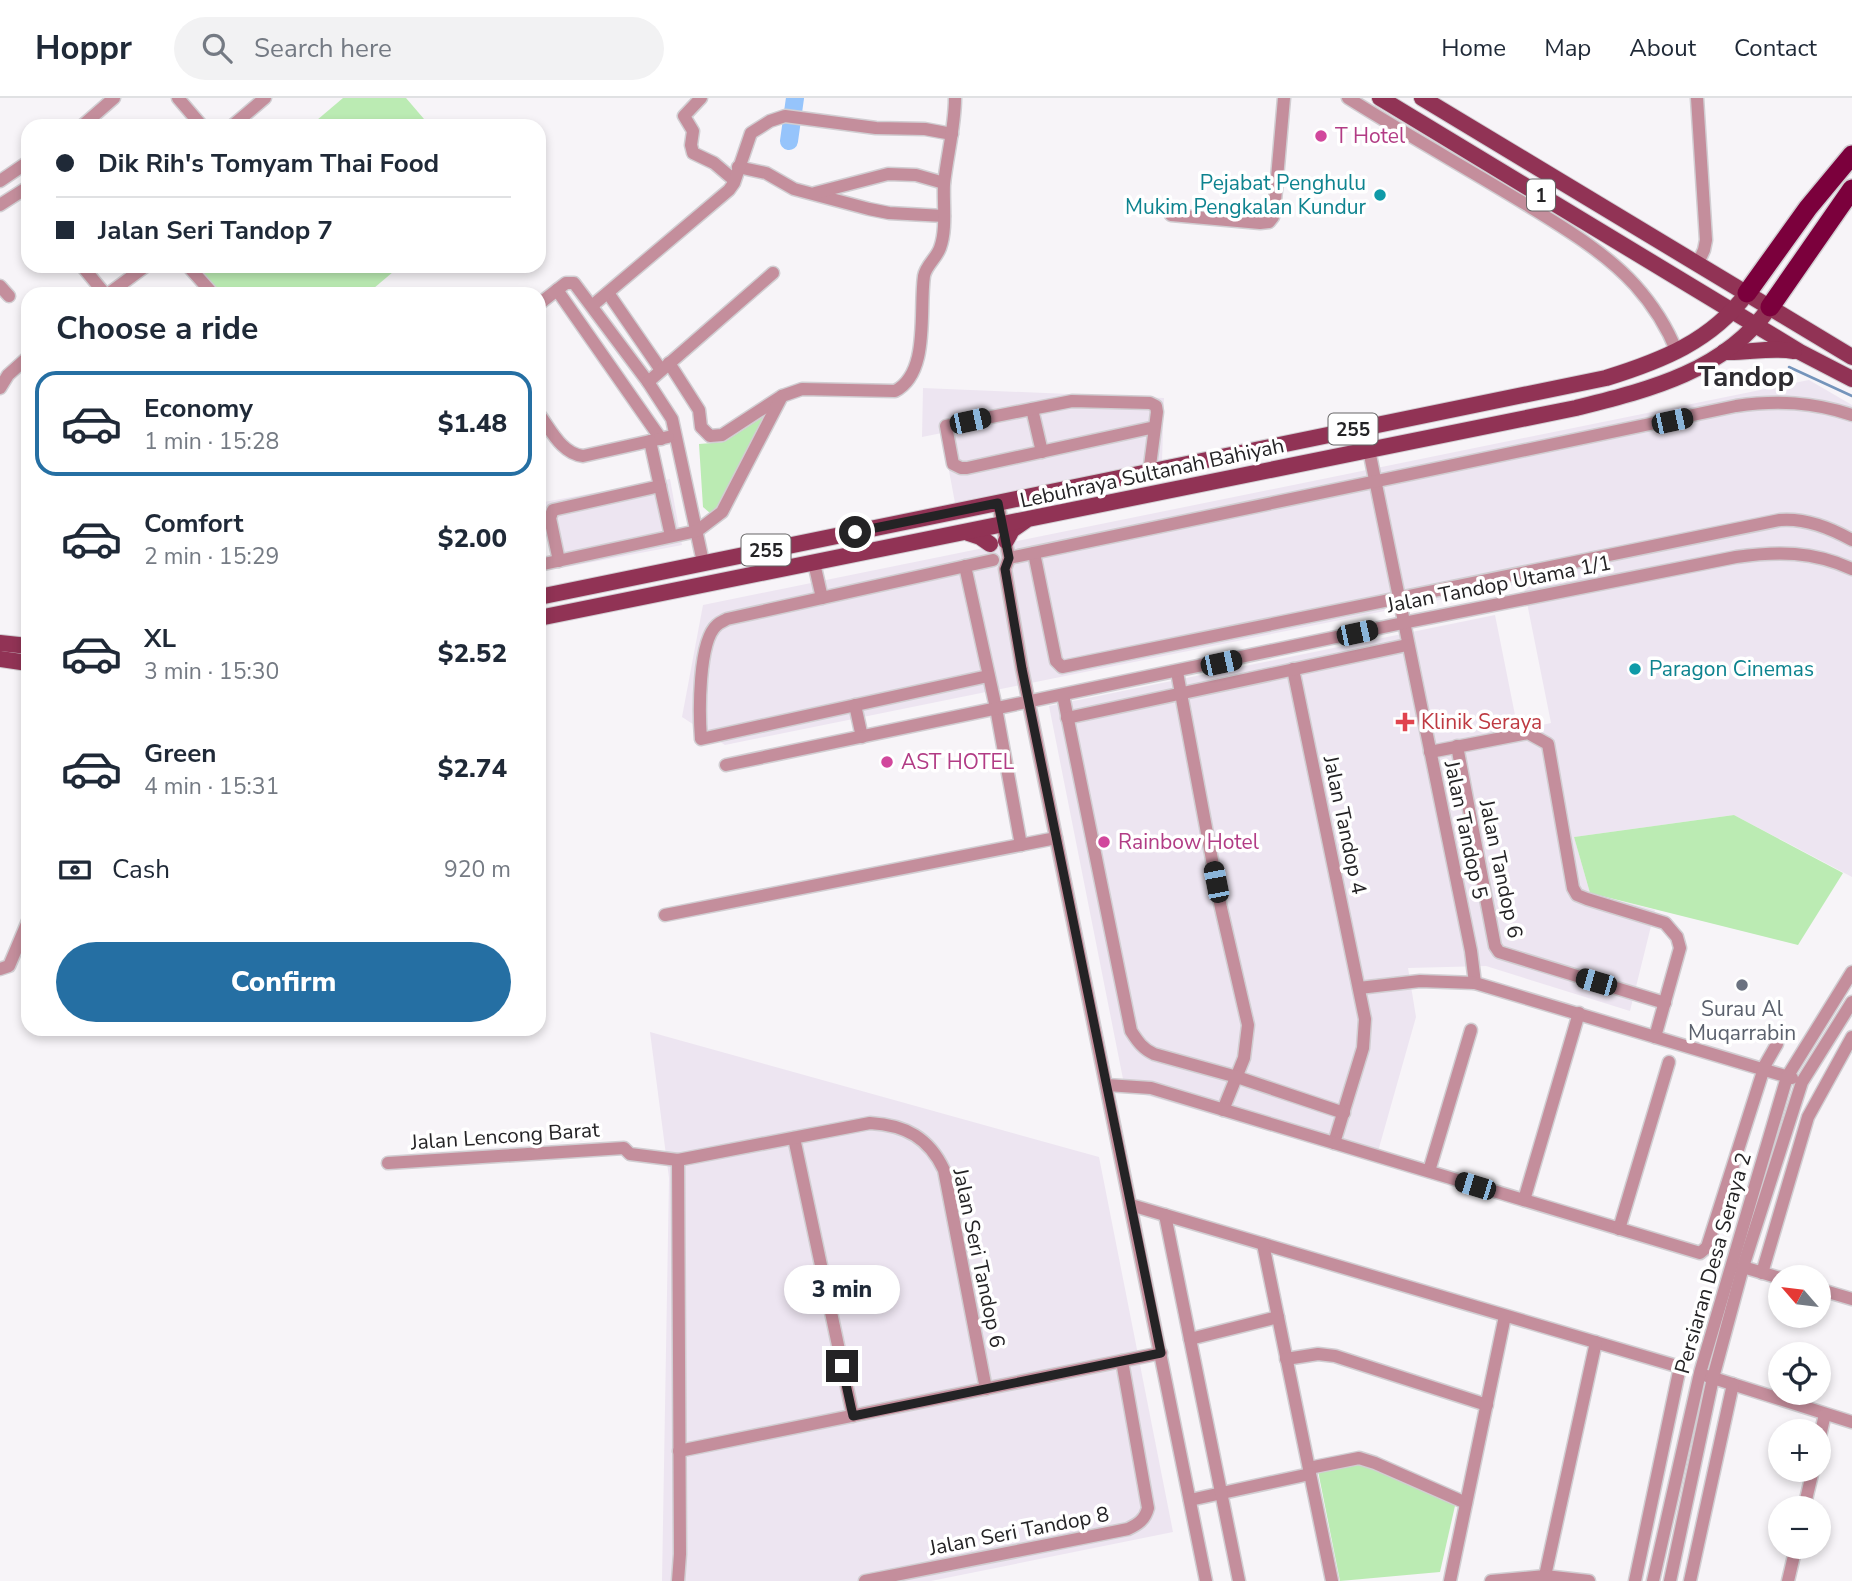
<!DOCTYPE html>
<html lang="en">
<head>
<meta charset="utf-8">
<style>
	body { margin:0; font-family:"Nunito Sans",sans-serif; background:#f2f2f3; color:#1f2937; height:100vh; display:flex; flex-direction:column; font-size:26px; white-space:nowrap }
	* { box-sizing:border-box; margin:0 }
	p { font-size:23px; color:#747a83 }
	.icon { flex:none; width:38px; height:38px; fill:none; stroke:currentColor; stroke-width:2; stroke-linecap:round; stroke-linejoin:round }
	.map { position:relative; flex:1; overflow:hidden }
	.drawer { position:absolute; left:21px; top:189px; width:525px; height:749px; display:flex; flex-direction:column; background:#fff; border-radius:21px; box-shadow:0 4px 10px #0003 }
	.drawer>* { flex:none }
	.guide { position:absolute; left:21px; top:21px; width:525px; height:154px; border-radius:21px; box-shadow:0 4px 10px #0003; display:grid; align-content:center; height:154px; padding:0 35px; background:#fff }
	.needle { width:46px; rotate:298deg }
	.buttons { position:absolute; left:1768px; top:1167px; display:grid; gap:14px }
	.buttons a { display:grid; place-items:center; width:63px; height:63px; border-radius:50%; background:#fff; box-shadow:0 4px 10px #0003; font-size:35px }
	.end { position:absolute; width:32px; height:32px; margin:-16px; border:9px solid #242325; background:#fff; box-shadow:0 0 0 4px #fff }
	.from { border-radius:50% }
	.bubble { position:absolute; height:49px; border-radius:24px; background:#fff; box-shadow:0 4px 10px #0003; font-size:23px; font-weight:800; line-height:49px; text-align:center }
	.car { position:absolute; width:21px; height:42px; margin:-21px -10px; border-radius:9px; box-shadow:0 0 5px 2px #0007; background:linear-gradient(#222 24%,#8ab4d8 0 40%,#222 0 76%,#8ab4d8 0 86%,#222 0) }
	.guide b { display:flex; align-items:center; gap:24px; height:66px; font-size:26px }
	.guide b+b { border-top:2px solid #e0e1e3 }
	.guide i { width:18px; height:18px; background:#1f2937 }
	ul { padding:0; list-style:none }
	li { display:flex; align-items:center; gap:21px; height:105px; margin:0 14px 10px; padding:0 21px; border:4px solid transparent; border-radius:21px }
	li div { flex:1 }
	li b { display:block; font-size:26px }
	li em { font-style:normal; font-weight:800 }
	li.active { border-color:#256fa3 }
	li>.icon { width:63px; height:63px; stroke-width:1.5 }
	h2 { padding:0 35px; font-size:32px; line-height:84px }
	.pay { display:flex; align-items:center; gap:18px; height:77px; padding:0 35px; font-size:26px }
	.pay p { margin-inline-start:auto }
	.button { display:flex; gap:14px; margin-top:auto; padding:14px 35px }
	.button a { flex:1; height:80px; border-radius:42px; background:#256fa3; color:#fff; font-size:28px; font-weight:800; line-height:80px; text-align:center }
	header { display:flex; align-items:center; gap:42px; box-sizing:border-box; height:98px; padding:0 35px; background:#fff; border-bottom:2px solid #e0e1e3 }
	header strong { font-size:33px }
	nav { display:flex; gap:38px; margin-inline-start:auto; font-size:24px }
	.search { width:490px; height:63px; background:#f2f2f3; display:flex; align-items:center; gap:18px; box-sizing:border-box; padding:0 24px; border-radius:38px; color:#747a83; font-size:26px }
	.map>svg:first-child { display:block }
</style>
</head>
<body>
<header>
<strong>Hoppr</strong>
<div class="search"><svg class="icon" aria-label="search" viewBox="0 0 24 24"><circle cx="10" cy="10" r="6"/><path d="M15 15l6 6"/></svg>Search here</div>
<nav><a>Home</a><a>Map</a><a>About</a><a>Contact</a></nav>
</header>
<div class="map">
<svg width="1852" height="1483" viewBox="0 0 1852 1483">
	<rect width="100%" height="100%" fill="#f7f4f8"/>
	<g fill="#ede5f1">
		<path d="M 1809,282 L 1852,307 L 1852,779 L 1734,717 L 1574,739 L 1590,795 L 1655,812 L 1630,913 L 1486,868 L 1408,870 L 1416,919 L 1375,1064 L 1125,991 L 1049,608 L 1495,517 L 1518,632 L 1551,625 L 1523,485 L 725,647 L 682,619 L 703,507 Z"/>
		<path d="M 923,290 L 1164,300 L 1162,363 L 955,405 L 942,335 L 922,339 Z"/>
		<path d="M 670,381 L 682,447 L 556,471 L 544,404 Z"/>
		<path d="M 650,934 L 1099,1059 L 1173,1434 L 931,1483 L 662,1483 L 669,1080 Z"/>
	</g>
	<g fill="#bbebb3">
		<path d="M 343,0 L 406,0 L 430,28 L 310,28 Z"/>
		<path d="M 198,168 L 400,168 L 367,196 L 221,196 Z"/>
		<path d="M 766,317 L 719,411 L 710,415 L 703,409 L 699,346 L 724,344 Z"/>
		<path d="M 1734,717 L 1843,775 L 1798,847 L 1590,795 L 1574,739 Z"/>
		<path d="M 1360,1365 L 1457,1399 L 1440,1474 L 1340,1483 L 1318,1373 Z"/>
	</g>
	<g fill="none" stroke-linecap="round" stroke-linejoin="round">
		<path stroke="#7494bb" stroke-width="2.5" d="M 1789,269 L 1852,298"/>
		<path stroke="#96c4fb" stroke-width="18" d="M 789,43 L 795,0"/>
		<g stroke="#d1ced2" stroke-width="15">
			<g id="minor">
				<path d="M 178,0 L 202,28"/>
				<path d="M 701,0 L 684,18 L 693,33 L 691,47 L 693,55 L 714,65 L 734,82"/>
				<path d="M 1348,0 C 1407,37 1468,71 1527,107 C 1564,130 1605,154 1635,187 C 1653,207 1667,229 1677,254"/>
				<path d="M 1697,0 L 1706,142 L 1704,152 L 1698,165"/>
				<path d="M 82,28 L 114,0"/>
				<path d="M 232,28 L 265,0"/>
				<path d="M 738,69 L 766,75 L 794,91 L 869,111 L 889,115 L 944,118"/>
				<path d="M 0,83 L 28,64"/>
				<path d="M 815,95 L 888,76 L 916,77 L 944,85"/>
				<path d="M 0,107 L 28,89"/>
				<path d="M 1171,117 L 1260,125 L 1269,124 L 1273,119 L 1275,103 L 1284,0"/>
				<path d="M 82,168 L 105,196"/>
				<path d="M 188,168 L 213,196"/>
				<path d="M 0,188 L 9,198"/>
				<path d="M 557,192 L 661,341"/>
				<path d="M 608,195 L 661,272"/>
				<path d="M 108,196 L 146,168"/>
				<path d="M 539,206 L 566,185 L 574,185 L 648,284 L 672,321 L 703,464"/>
				<path d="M 593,207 L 729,92 L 734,85 L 751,35 L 770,23 L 785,18 L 876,30 L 925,31 L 952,36"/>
				<path d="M 669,265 L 699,312 L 701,329 L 710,338 L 722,337 L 782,298"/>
				<path d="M 648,284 L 773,175"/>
				<path d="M 0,290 L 8,277 L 28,259"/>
				<path d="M 1032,311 L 1042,354"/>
				<path d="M 539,316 C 551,332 562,356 583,358 L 668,339"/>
				<path d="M 650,343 L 671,438"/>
				<path d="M 1369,352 L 1471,853 L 1475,885"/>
				<path d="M 1149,375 L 1157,314 L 1156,308 L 1150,305 L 1072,303 L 946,328 L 953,366 L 961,370 L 967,370 L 1155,329"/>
				<path d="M 998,405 L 1009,460 L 1005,471 L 1022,571 L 1206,1483"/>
				<path d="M 1034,455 L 1056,563 L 1062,569 L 1780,422 C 1806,420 1830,430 1852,442"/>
				<path d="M 1009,460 L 1736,308 C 1777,302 1813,304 1852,317"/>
				<path d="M 559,463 L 550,420 L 553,412 L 660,388"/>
				<path d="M 814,465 L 822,500"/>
				<path d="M 539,467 L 697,433 L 722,414 L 782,298 L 802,291 L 895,293 C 930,275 919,213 924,178 C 926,167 936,161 940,150 C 947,131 943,106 944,86 C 947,57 955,29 955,0"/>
				<path d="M 965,468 L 996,610 L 1021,747"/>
				<path d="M 1293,571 L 1365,921 L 1363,950 L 1334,1045"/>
				<path d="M 1177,574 L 1221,810 L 1248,927 L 1244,960 L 1223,1012"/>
				<path d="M 988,578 L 701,641 C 699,616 698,543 717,527 C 720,524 724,523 727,521 L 993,462"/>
				<path d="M 1063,597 L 1131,933 C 1138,944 1143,951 1154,956 L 1237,979 L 1344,1015"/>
				<path d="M 855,607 L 862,639"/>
				<path d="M 1067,620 L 1407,547"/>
				<path d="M 1457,648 L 1495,848 L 1499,854 L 1665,905"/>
				<path d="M 1430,654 L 1528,635 L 1548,646 L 1573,790 L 1577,797 L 1587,801 L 1665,825 L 1677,839 L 1680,850 L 1655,939"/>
				<path d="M 726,667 L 1403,525 L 1736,459 C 1777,453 1813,453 1852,471"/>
				<path d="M 665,817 L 1056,740"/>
				<path d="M 0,871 L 9,868 L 28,823"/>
				<path d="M 1359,890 L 1420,883 L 1475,885 L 1792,980"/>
				<path d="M 1107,987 L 1151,990 L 1700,1155 L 1707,1149 L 1765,967 L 1777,946"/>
				<path d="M 794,1040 L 853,1318"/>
				<path d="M 678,1062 L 680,1456 L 678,1483"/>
				<path d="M 388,1065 L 624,1050 L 630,1056 L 678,1062 L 870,1025 C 906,1027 929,1040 944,1072 L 986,1291"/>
				<path d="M 1429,1073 L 1471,932"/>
				<path d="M 1524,1102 L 1579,915"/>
				<path d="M 1131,1107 L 1680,1269 L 1635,1483"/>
				<path d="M 1165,1117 L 1190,1241"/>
				<path d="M 1619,1131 L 1669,964"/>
				<path d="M 1263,1146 L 1332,1483"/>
				<path d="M 1743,1169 L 1780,1180"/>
				<path d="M 1762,1175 L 1808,1019 L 1852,939"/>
				<path d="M 1818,1191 L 1852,1201"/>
				<path d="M 1286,1261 L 1318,1256 L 1335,1258 L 1487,1307"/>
				<path d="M 1707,1278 L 1852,1324"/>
				<path d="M 1818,1347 L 1825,1316"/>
				<path d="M 679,1353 L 1161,1255"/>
				<path d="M 1309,1370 L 1359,1360 L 1375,1365 L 1466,1405"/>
				<path d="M 1190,1402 L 1310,1376"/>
				<path d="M 1804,1410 L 1813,1372"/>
				<path d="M 1545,1478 L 1596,1244"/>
				<path d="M 865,1483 L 1128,1431 C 1138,1426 1145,1422 1148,1410 L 1122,1263"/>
				<path d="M 1239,1483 L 1190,1241 L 1278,1219"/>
				<path d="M 1450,1483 L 1505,1218"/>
				<path d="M 1491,1483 L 1545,1478 L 1589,1483"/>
				<path d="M 1653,1483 L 1700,1275 L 1787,979 L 1852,874"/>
				<path d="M 1670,1483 L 1713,1280 L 1743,1169 L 1802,984 L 1852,904"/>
				<path d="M 1690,1483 L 1733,1286"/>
				<path d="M 1788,1483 L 1796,1449"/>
			</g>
		</g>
		<g stroke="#d1ced2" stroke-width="18">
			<g id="major">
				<path d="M 1380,0 L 1800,254 L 1852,281"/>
				<path d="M 1422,0 L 1852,259"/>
				<path d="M 1724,254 C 1748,255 1770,249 1794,253"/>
				<path d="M 968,435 L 980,439 L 990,446"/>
				<path d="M 1006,443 L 1012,432 L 1025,423"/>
				<path d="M 539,499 L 1606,280 C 1661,263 1712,243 1747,195"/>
				<path d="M 539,520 L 1576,310 C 1648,292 1724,274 1770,209"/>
				<path d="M 0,545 L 28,548"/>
				<path d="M 0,561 L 28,565"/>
			</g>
		</g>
		<g stroke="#d1ced2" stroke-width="22">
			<g id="highway">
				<path d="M 1747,195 L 1808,110 L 1852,57"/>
				<path d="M 1770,209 L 1852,91"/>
			</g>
		</g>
		<use href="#minor" stroke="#c48e9c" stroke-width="12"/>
		<use href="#major" stroke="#913355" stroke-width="16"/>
		<use href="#highway" stroke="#7b003c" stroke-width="19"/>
	</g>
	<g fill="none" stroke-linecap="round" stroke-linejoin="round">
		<path stroke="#242325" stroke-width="9" d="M 842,1268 L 853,1318 L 1161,1255 L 1022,571 L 1005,471 L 1009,460 L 998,405 L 855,434"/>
	</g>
	<g fill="#d1479c" stroke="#fff" stroke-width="2.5">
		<circle cx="1321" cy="38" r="7"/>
		<circle cx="887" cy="664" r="7"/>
		<circle cx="1104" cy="744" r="7"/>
	</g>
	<g fill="#0f9aa8" stroke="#fff" stroke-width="2.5">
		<circle cx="1380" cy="97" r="7"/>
		<circle cx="1635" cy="571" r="7"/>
	</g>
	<path fill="#e0444e" stroke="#fff" stroke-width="2.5" d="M1401.5 613.5h7v7h7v7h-7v7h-7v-7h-7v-7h7z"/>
	<circle fill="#6b7280" stroke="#fff" stroke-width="2.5" cx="1742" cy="887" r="7"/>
	<g text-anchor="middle" stroke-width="7" stroke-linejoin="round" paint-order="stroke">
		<g fill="#fff" stroke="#666566" stroke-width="2">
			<rect x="1527" y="81.5" width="28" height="31" rx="5"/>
			<rect x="1328.5" y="315.5" width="49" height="31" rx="5"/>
			<rect x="741.5" y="436.5" width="49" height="31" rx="5"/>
		</g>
		<g font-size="19" font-weight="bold" fill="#242325">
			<text x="1541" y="104">1</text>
			<text x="1353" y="338">255</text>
			<text x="766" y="459">255</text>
		</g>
		<g font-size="21" fill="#b23c85" stroke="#fff" text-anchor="start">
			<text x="1335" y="45">T Hotel</text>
			<text x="901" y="671">AST HOTEL</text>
			<text x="1118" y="751">Rainbow Hotel</text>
		</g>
		<g font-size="21" fill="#0d838f" stroke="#fff" text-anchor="end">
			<text x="1366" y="92">Pejabat Penghulu<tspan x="1366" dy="24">Mukim Pengkalan Kundur</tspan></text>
			<text x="1649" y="578" text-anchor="start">Paragon Cinemas</text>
		</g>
		<g font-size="21" fill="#242325" stroke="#fff">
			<text transform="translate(1152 375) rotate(-12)" y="7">Lebuhraya Sultanah Bahiyah</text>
			<text transform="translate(1499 486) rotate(-11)" y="7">Jalan Tandop Utama 1/1</text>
			<text transform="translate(1345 727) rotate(78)" y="7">Jalan Tandop 4</text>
			<text transform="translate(1466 732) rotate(78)" y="7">Jalan Tandop 5</text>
			<text transform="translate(1501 771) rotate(78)" y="7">Jalan Tandop 6</text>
			<text transform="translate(505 1038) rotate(-4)" y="7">Jalan Lencong Barat</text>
			<text transform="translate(979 1160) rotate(78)" y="7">Jalan Seri Tandop 6</text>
			<text transform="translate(1713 1165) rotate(-74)" y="7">Persiaran Desa Seraya 2</text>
			<text transform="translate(1019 1433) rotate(-11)" y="7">Jalan Seri Tandop 8</text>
		</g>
		<g font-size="21" fill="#be3a42" stroke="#fff" text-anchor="start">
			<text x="1421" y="631">Klinik Seraya</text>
		</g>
		<g font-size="21" fill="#5b616d" stroke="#fff">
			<text x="1742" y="918">Surau Al<tspan x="1742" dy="24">Muqarrabin</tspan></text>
		</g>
		<g font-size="28" font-weight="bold" fill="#2e2c30" stroke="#fff">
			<text x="1746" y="288">Tandop</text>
		</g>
	</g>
</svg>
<div class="buttons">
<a><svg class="needle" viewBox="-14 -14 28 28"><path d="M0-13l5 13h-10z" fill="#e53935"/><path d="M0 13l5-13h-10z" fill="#747a83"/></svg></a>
<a><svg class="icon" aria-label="locate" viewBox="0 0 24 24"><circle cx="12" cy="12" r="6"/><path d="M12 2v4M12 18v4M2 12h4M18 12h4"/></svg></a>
<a>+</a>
<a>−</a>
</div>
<i class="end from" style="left:855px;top:434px"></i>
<i class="end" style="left:842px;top:1268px"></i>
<div class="bubble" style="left:784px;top:1167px;width:116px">3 min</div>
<i class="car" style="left:970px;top:323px;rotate:78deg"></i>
<i class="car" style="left:1672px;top:323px;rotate:78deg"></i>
<i class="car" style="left:1357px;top:535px;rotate:78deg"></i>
<i class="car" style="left:1221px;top:565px;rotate:78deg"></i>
<i class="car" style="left:1216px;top:784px;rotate:349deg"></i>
<i class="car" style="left:1596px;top:884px;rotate:286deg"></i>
<i class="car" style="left:1475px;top:1088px;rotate:287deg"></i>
<div class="guide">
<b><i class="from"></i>Dik Rih's Tomyam Thai Food</b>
<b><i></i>Jalan Seri Tandop 7</b>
</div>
<section class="drawer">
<h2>Choose a ride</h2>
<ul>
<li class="active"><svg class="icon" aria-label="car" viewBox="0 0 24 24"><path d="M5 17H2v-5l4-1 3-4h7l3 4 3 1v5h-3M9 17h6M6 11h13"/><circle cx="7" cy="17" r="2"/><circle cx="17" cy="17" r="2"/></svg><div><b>Economy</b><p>1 min · 15:28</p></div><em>$1.48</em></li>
<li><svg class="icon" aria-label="car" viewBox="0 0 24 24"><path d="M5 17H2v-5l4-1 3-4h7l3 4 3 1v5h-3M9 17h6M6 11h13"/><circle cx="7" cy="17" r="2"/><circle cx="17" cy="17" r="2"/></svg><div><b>Comfort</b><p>2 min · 15:29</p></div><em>$2.00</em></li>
<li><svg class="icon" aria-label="car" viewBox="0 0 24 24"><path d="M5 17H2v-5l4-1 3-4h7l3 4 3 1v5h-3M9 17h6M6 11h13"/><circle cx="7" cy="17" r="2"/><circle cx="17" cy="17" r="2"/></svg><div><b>XL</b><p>3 min · 15:30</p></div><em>$2.52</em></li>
<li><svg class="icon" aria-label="car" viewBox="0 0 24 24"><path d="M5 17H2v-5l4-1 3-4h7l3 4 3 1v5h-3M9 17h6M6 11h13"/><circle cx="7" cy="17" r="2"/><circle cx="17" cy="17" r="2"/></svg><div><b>Green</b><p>4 min · 15:31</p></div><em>$2.74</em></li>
</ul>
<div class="pay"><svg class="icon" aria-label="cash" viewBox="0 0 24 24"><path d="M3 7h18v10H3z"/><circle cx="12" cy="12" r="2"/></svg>Cash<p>920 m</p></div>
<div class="button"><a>Confirm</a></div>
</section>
</div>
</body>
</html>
